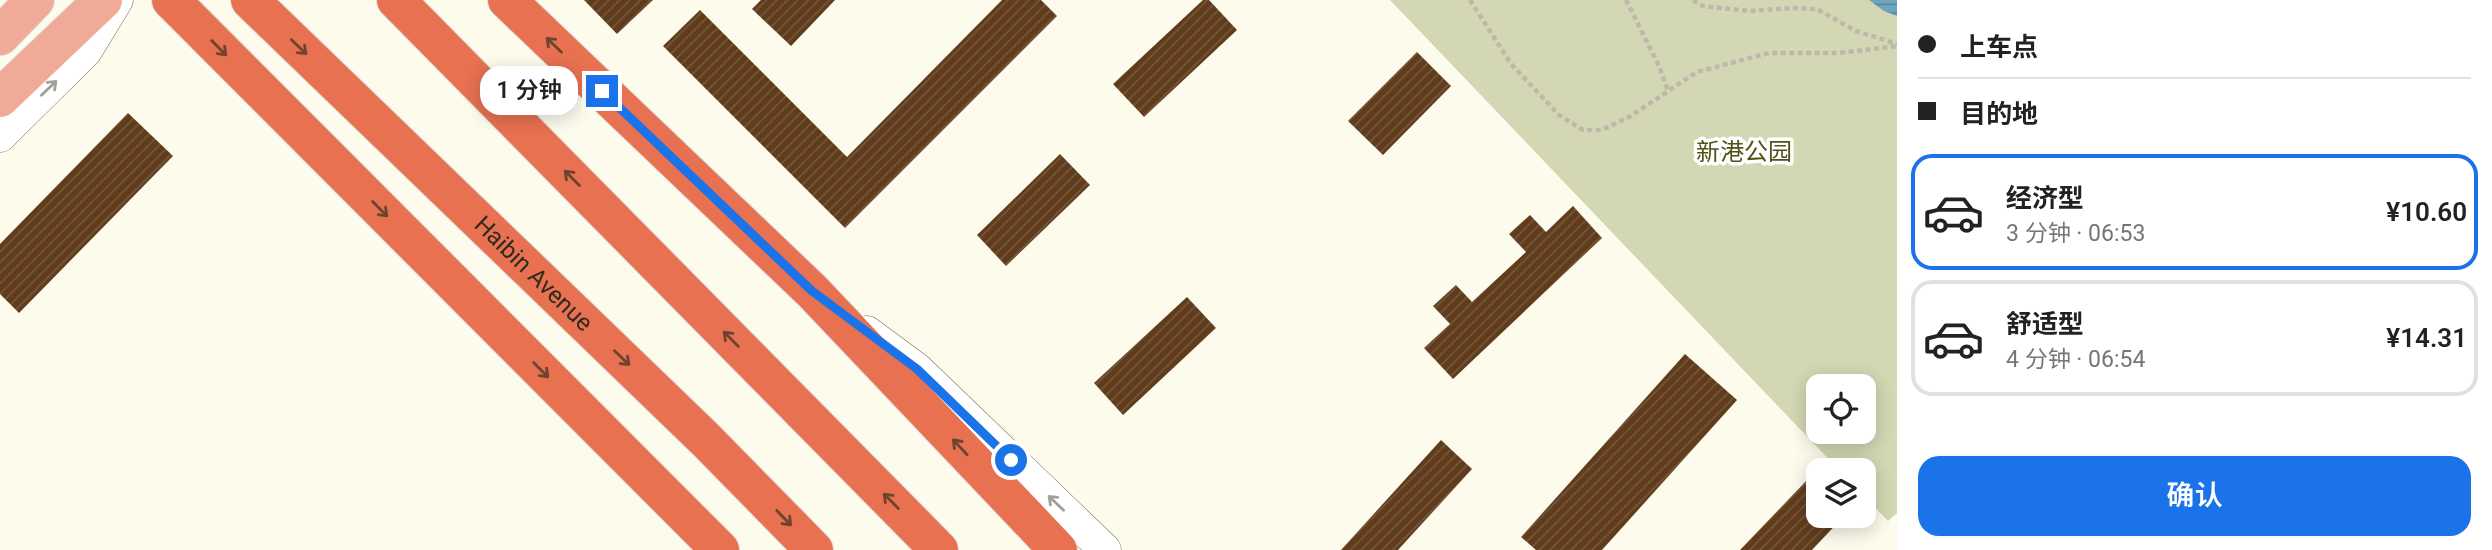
<!DOCTYPE html>
<html lang="zh">
<head>
<meta charset="utf-8">
<style>
	body { margin:0; font-family:Roboto,"Noto Sans SC",sans-serif; background:#f6f6f6; color:#222; height:100vh; display:flex; flex-direction:column; font-size:26px; white-space:nowrap }
	* { box-sizing:border-box; margin:0 }
	p { font-size:23px; color:#767676 }
	.icon { flex:none; width:38px; height:38px; fill:none; stroke:currentColor; stroke-width:2; stroke-linecap:round; stroke-linejoin:round }
	.map { position:relative; flex:1; overflow:hidden }
	.details { display:flex; flex-direction:column; background:#fff; width:595px }
	.details>* { flex:none }
	.banner { display:grid; align-content:center; height:154px; padding:0 21px; background:#fff }
	.buttons { position:absolute; left:1806px; top:374px; display:grid; gap:14px }
	.buttons a { display:grid; place-items:center; width:70px; height:70px; border-radius:14px; background:#fff; box-shadow:0 4px 18px #0003; font-size:35px }
	.end { position:absolute; width:32px; height:32px; margin:-16px; border:9px solid #1a73e8; background:#fff; box-shadow:0 0 0 4px #fff }
	.from { border-radius:50% }
	.bubble { position:absolute; height:49px; border-radius:21px; background:#fff; box-shadow:0 4px 18px #0003; font-size:23px; font-weight:600; line-height:49px; text-align:center }
	.banner b { display:flex; align-items:center; gap:24px; height:66px; font-size:26px }
	.banner b+b { border-top:2px solid #e0e0e0 }
	.banner i { width:18px; height:18px; background:#222 }
	ul { padding:0; list-style:none }
	li { display:flex; align-items:center; gap:21px; height:116px; margin:0 14px 10px; padding:0 7px; border:4px solid #e0e0e0; border-radius:21px }
	li div { flex:1 }
	li b { display:block; font-size:26px }
	li em { font-style:normal; font-weight:600 }
	li.current { border-color:#1a73e8 }
	li>.icon { width:63px; height:63px; stroke-width:1.5 }
	.cta { display:flex; gap:14px; margin-top:auto; padding:14px 21px }
	.cta a { flex:1; height:80px; border-radius:21px; background:#1a73e8; color:#fff; font-size:28px; font-weight:600; line-height:80px; text-align:center }
	main { display:flex; flex:1; min-height:0 }
	.map>svg:first-child { display:block }
</style>
</head>
<body>
<main>
<div class="map">
<svg width="1897" height="550" viewBox="0 0 1897 550">
	<defs>
		<pattern id="water-rules" width="6" height="5" patternUnits="userSpaceOnUse" patternTransform="scale(1.75)"><rect width="6" height="5" fill="#6ea4bf"/><path d="M0 2.5h6" fill="none" stroke="#5b869b"/></pattern>
		<pattern id="building-hatch" width="6" height="6" patternUnits="userSpaceOnUse" patternTransform="scale(1.75)"><rect width="6" height="6" fill="#613c1c"/><path d="M-1 1l2-2M0 6l6-6M5 7l2-2" fill="none" stroke="#74563c"/></pattern>
	</defs>
	<rect width="100%" height="100%" fill="#fdfbec"/>
	<path fill="#d4d7b3" fill-rule="evenodd" d="M 1390,0 L 1897,0 L 1897,513 L 1888,521 L 1864,496 L 1864,471 L 1840,471 ZM 1818,387 L 1864,387 L 1864,432 L 1818,432 Z"/>
	<path fill="url(#water-rules)" d="M 1869,0 L 1897,0 L 1897,16 L 1884,11 Z"/>
	<g fill="url(#building-hatch)">
		<path d="M 584,0 L 653,0 L 617,34 Z"/>
		<path d="M 761,0 L 835,0 L 791,46 L 752,9 Z"/>
		<path d="M 1002,0 L 1041,0 L 1057,16 L 845,228 L 663,46 L 700,10 L 847,157 Z"/>
		<path d="M 1203,0 L 1209,0 L 1237,30 L 1144,117 L 1113,84 Z"/>
		<path d="M 1417,52 L 1451,86 L 1383,155 L 1348,121 Z"/>
		<path d="M 128,113 L 173,156 L 19,313 L 0,294 L 0,244 Z"/>
		<path d="M 1060,154 L 1090,185 L 1006,266 L 977,235 Z"/>
		<path d="M 1573,206 L 1602,238 L 1453,379 L 1424,348 L 1450,324 L 1433,306 L 1456,285 L 1472,302 L 1526,252 L 1509,234 L 1530,215 L 1546,232 Z"/>
		<path d="M 1187,297 L 1216,328 L 1123,415 L 1094,383 Z"/>
		<path d="M 1685,354 L 1737,400 L 1602,550 L 1536,550 L 1521,537 Z"/>
		<path d="M 1441,440 L 1472,469 L 1398,550 L 1341,550 Z"/>
		<path d="M 1810,477 L 1818,485 L 1818,516 L 1844,516 L 1812,550 L 1740,550 Z"/>
	</g>
	<g fill="none" stroke-linecap="round" stroke-linejoin="round">
		<g stroke="#756f4e" stroke-width="33">
			<g id="minor">
				<path d="M 0,136 L 86,51 L 117,0"/>
				<path d="M 867,332 L 917,369 L 1105,550"/>
			</g>
		</g>
		<g stroke="#dddddb" stroke-width="40">
			<g id="primary">
				<path d="M 0,36 L 35,0"/>
				<path d="M 0,98 L 103,0"/>
			</g>
		</g>
		<g stroke="#dddddb" stroke-width="40">
			<g id="motorway">
				<path d="M 171,0 L 720,550"/>
				<path id="s1" d="M 250,0 L 706,440 L 814,550"/>
				<path d="M 396,0 L 939,550"/>
				<path d="M 507,0 L 812,291 L 1058,550"/>
			</g>
		</g>
		<g stroke="#bbb9aa" stroke-width="4.5" stroke-dasharray="5 3.5" stroke-linecap="butt">
			<path d="M 1470,0 L 1511,64 L 1559,115 L 1583,130 L 1602,130 L 1629,117 L 1697,72 L 1769,53 L 1839,53 L 1897,46"/>
			<path d="M 1626,0 L 1659,66 L 1668,91"/>
			<path d="M 1693,0 L 1703,6 L 1749,11 L 1792,8 L 1817,9 L 1856,31 L 1897,44"/>
		</g>
		<use href="#minor" stroke="#fff" stroke-width="32"/>
		<use href="#primary" stroke="#f1aa97" stroke-width="38"/>
		<use href="#motorway" stroke="#e77151" stroke-width="38"/>
	</g>
	<defs><path id="oneway-shaft" d="M-6 0H5M1.5-3L5.5 0L1.5 3" fill="none" stroke-width="1.6" stroke-linecap="round" stroke-linejoin="round" transform="scale(1.75)"/></defs>
	<g stroke="#6e442f">
		<use href="#oneway-shaft" transform="translate(554 45) rotate(-136)"/>
		<use href="#oneway-shaft" transform="translate(299 47) rotate(44)"/>
		<use href="#oneway-shaft" transform="translate(219 48) rotate(45)"/>
		<use href="#oneway-shaft" transform="translate(572 178) rotate(-135)"/>
		<use href="#oneway-shaft" transform="translate(380 209) rotate(45)"/>
		<use href="#oneway-shaft" transform="translate(731 339) rotate(-135)"/>
		<use href="#oneway-shaft" transform="translate(622 358) rotate(44)"/>
		<use href="#oneway-shaft" transform="translate(541 370) rotate(45)"/>
		<use href="#oneway-shaft" transform="translate(960 447) rotate(-133)"/>
		<use href="#oneway-shaft" transform="translate(891 501) rotate(-135)"/>
		<use href="#oneway-shaft" transform="translate(784 518) rotate(46)"/>
	</g>
	<g stroke="#a0a099">
		<use href="#oneway-shaft" transform="translate(49 88) rotate(-44)"/>
		<use href="#oneway-shaft" transform="translate(1056 503) rotate(-136)"/>
	</g>
	<g fill="none" stroke-linecap="round" stroke-linejoin="round">
		<path stroke="#1a73e8" stroke-width="9" d="M 602,91 L 812,291 L 917,369 L 1011,460"/>
	</g>
	<g text-anchor="middle" stroke-width="7" stroke-linejoin="round" paint-order="stroke">
		<g font-size="24" fill="#505116" stroke="#fff">
			<text x="1744" y="160">新港公园</text>
		</g>
		<g font-size="24" fill="#2d2b1d" stroke="#fff">
			<text dy="8" stroke="none"><textPath href="#s1" startOffset="394">Haibin Avenue</textPath></text>
		</g>
	</g>
</svg>
<div class="buttons">
<a><svg class="icon" aria-label="locate" viewBox="0 0 24 24"><circle cx="12" cy="12" r="6"/><path d="M12 2v4M12 18v4M2 12h4M18 12h4"/></svg></a>
<a><svg class="icon" aria-label="layers" viewBox="0 0 24 24"><path d="M12 4l9 5-9 5-9-5zM3 14l9 5 9-5"/></svg></a>
</div>
<i class="end from" style="left:1011px;top:460px"></i>
<i class="end" style="left:602px;top:91px"></i>
<div class="bubble" style="left:480px;top:66px;width:98px">1 分钟</div>
</div>
<section class="details">
<div class="banner">
<b><i class="from"></i>上车点</b>
<b><i></i>目的地</b>
</div>
<ul>
<li class="current"><svg class="icon" aria-label="car" viewBox="0 0 24 24"><path d="M5 17H2v-5l4-1 3-4h7l3 4 3 1v5h-3M9 17h6M6 11h13"/><circle cx="7" cy="17" r="2"/><circle cx="17" cy="17" r="2"/></svg><div><b>经济型</b><p>3 分钟 · 06:53</p></div><em>¥10.60</em></li>
<li><svg class="icon" aria-label="car" viewBox="0 0 24 24"><path d="M5 17H2v-5l4-1 3-4h7l3 4 3 1v5h-3M9 17h6M6 11h13"/><circle cx="7" cy="17" r="2"/><circle cx="17" cy="17" r="2"/></svg><div><b>舒适型</b><p>4 分钟 · 06:54</p></div><em>¥14.31</em></li>
</ul>
<div class="cta"><a>确认</a></div>
</section>
</main>
</body>
</html>
